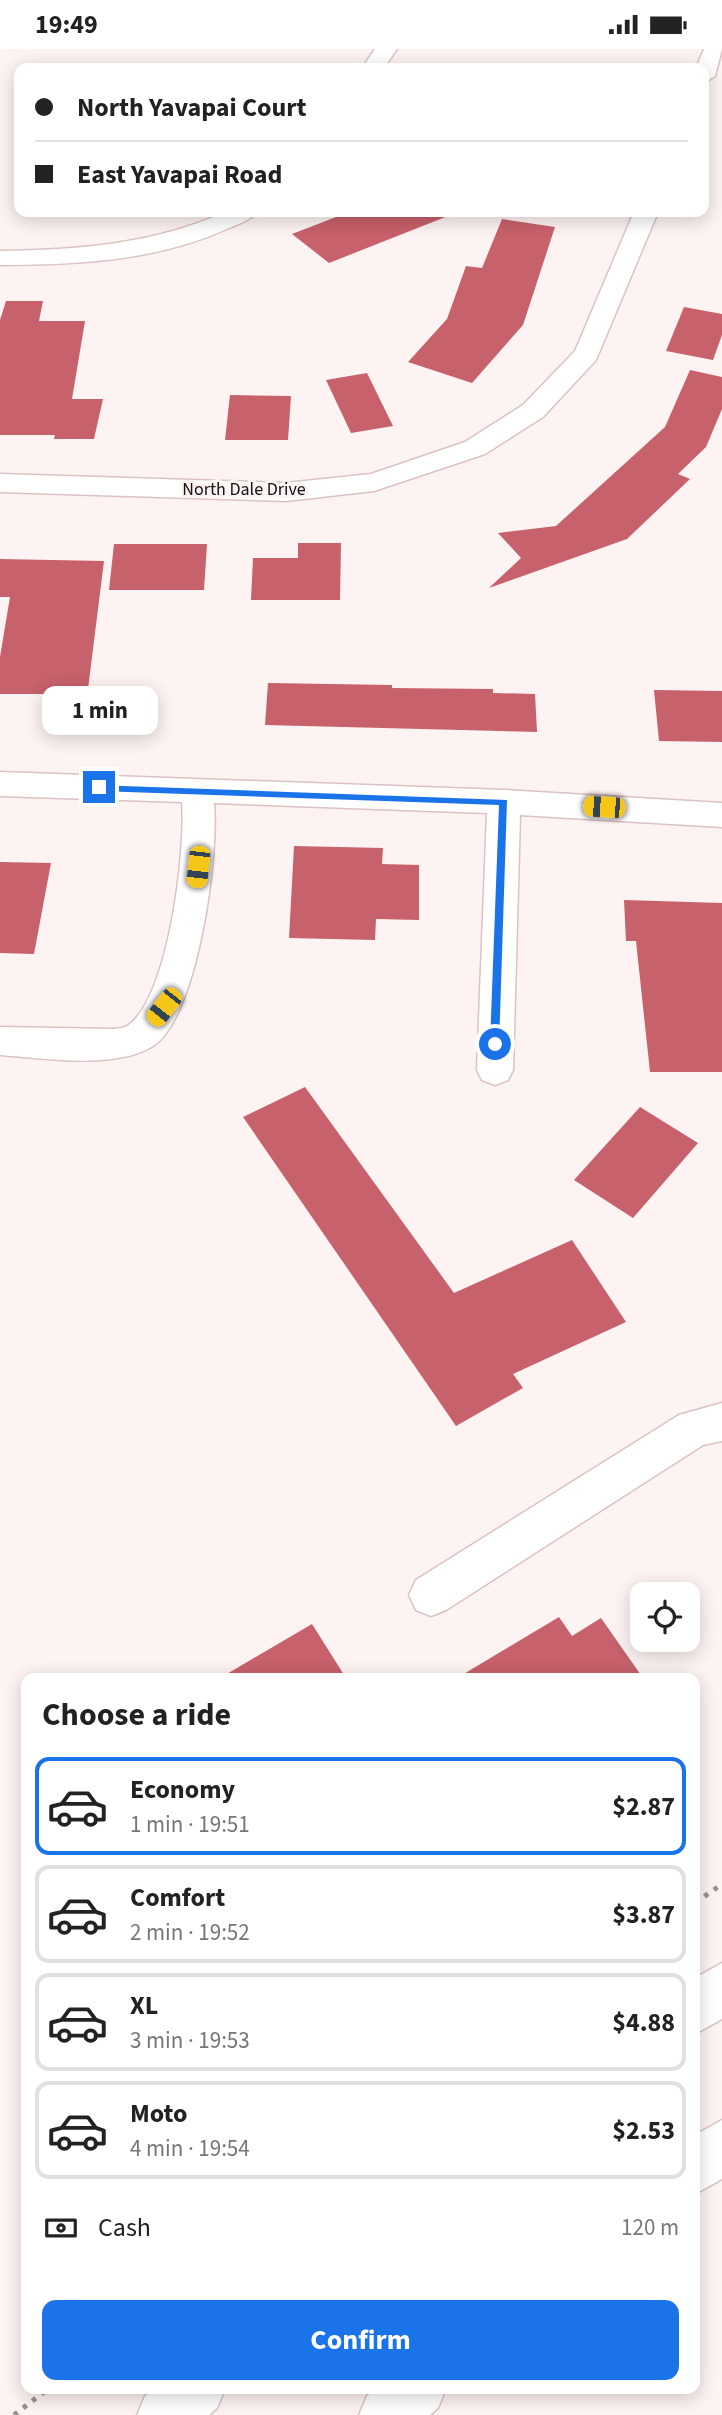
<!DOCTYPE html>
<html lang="en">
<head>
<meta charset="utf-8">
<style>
	body { margin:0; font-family:"Source Sans 3",sans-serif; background:#f6f6f6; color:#222; height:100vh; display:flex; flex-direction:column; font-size:26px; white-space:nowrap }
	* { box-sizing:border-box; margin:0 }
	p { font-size:23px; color:#767676 }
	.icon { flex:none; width:38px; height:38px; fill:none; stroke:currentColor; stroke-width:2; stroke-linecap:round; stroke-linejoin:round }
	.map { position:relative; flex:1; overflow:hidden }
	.details { position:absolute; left:21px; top:1624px; width:679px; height:721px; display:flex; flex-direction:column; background:#fff; border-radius:14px; box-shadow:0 4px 18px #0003 }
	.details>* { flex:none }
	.top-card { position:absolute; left:14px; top:14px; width:695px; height:154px; border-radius:14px; box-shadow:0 4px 18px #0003; display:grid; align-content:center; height:154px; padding:0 21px; background:#fff }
	.fabs { position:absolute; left:630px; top:1533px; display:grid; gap:14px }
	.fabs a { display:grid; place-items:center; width:70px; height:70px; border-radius:14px; background:#fff; box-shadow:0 4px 18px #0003; font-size:35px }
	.end { position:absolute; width:32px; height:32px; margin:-16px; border:9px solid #1a73e8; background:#fff; box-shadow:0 0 0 4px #fff }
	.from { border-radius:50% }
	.bubble { position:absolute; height:49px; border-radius:14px; background:#fff; box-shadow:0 4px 18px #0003; font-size:23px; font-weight:700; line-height:49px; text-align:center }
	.car { position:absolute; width:21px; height:42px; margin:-21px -10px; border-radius:9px; box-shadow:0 0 5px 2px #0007; background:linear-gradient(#f5c518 24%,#345 0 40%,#f5c518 0 76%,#345 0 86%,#f5c518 0) }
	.top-card b { display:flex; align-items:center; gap:24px; height:66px; font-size:26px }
	.top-card b+b { border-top:2px solid #e0e0e0 }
	.top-card i { width:18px; height:18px; background:#222 }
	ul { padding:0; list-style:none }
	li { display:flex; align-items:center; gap:21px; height:98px; margin:0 14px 10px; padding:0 7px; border:4px solid #e0e0e0; border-radius:14px }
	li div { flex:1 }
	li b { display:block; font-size:26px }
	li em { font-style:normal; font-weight:700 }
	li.selected { border-color:#1a73e8 }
	li>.icon { width:63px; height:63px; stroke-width:1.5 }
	h2 { padding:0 21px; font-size:32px; line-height:84px }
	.pay { display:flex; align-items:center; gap:18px; height:77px; padding:0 21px; font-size:26px }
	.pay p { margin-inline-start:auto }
	.primary-button { display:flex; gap:14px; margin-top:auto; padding:14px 21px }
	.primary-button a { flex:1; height:80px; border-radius:14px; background:#1a73e8; color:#fff; font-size:28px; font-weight:700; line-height:80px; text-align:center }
	.status { display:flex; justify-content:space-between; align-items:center; height:49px; padding:0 35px; background:#fff; direction:ltr }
	.status svg { height:19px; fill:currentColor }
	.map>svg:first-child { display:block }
</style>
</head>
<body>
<div class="status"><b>19:49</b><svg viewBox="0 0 49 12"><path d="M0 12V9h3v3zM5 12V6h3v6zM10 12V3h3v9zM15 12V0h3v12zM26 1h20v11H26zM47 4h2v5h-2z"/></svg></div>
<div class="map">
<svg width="722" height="2366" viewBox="0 0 722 2366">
	<rect width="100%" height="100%" fill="#fef3f3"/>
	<g fill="#c7616b">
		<path d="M 349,163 L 453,163 L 453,165 L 329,214 L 292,185 Z"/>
		<path d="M 502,170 L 555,178 L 523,276 L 472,334 L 408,313 L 447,270 L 466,217 L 482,219 Z"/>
		<path d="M 6,252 L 43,252 L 39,272 L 85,272 L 72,350 L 103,350 L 94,390 L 54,390 L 55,386 L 0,386 L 0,271 Z"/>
		<path d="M 684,258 L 722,265 L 722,286 L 713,311 L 666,302 Z"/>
		<path d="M 690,321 L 722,328 L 722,360 L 706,398 L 678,425 L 690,430 L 627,490 L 489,539 L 521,509 L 498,484 L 556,477 L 665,378 Z"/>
		<path d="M 367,324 L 393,377 L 351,384 L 326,331 Z"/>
		<path d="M 230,346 L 291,347 L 288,391 L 225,391 Z"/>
		<path d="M 298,494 L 341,494 L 340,551 L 251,551 L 253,509 L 298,509 Z"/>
		<path d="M 114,495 L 207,495 L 204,541 L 109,541 Z"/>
		<path d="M 0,510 L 104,512 L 85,664 L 43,664 L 45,645 L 0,645 L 0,608 L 10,548 L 0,548 Z"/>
		<path d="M 268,634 L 392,636 L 392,639 L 493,640 L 493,644 L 535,645 L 537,683 L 265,676 Z"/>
		<path d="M 654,641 L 722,642 L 722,693 L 659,692 Z"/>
		<path d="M 294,797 L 383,799 L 382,815 L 419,816 L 419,871 L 376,870 L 375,891 L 289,889 Z"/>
		<path d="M 0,813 L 51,814 L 34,905 L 0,904 Z"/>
		<path d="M 624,851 L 722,854 L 722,1023 L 650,1023 L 636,892 L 626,892 Z"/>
		<path d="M 305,1038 L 454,1244 L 572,1191 L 626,1273 L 513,1325 L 523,1339 L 456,1377 L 243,1068 Z"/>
		<path d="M 640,1058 L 698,1094 L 633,1169 L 574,1131 Z"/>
		<path d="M 559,1568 L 572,1587 L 601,1569 L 643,1629 L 457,1629 Z"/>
		<path d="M 312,1575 L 346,1629 L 220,1629 Z"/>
	</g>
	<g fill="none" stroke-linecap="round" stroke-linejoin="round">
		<g stroke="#dbc2c3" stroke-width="3">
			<g id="minor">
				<path d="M 375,0 L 397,0 L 384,19 L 362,19 Z"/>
				<path d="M 704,0 L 722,0 L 715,27 L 704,34 L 704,19 L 696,19 Z"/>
				<path d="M 225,163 L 256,163 C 250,172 238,175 229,179 C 158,212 76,216 0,216 L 0,202 C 77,201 154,195 225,163 Z"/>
				<path d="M 634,163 L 658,163 L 596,311 L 543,368 L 485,405 L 374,442 L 286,452 L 0,443 L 0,425 L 286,434 L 371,425 L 465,393 L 523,356 L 575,302 Z"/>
				<path d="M 0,723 L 504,741 L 722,754 L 722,778 L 520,766 L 513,1021 L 508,1031 L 495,1036 L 482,1031 L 477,1021 L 487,764 L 214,754 C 219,805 198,968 153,997 C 115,1021 43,1009 0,1006 L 0,978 L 114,980 C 120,979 126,979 130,975 C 169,944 186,801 182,753 L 0,747 Z"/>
				<path d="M 722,1354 L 722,1392 L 703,1396 L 446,1561 L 431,1567 L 416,1561 L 409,1546 L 416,1531 L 679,1366 Z"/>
				<path d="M 722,1914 L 722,1970 L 695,1985 L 695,1929 Z"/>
				<path d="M 722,2071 L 722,2130 L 695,2145 L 695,2086 Z"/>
				<path d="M 154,2340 L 225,2340 L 217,2359 L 209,2366 L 137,2366 L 145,2347 Z"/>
				<path d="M 375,2340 L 446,2340 L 438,2359 L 430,2366 L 359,2366 L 367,2347 Z"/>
			</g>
		</g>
		<g stroke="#9c9293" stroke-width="5" stroke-dasharray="4.5 7" stroke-linecap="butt">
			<path d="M 695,1854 L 722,1835"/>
			<path d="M 14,2366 L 48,2340"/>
		</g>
		<use href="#minor" fill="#fff" fill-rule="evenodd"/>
	</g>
	<path fill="#1a73e8" d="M 95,736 L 507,751 L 499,998 L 490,995 L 499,756 L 99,742 Z"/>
	<g text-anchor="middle" stroke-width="6" stroke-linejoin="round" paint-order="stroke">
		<g font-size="18" fill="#170f10" stroke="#fef3f3">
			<text x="244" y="446">North Dale Drive</text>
		</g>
	</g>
</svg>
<div class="fabs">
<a><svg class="icon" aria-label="locate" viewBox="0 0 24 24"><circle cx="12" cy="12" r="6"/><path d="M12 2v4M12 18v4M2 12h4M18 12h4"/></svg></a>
</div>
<i class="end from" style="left:495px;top:995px"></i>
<i class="end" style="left:99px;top:738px"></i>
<div class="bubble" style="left:42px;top:637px;width:116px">1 min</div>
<i class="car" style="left:604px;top:758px;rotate:273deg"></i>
<i class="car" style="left:198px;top:818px;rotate:186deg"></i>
<i class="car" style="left:164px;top:958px;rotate:218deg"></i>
<div class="top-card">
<b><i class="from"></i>North Yavapai Court</b>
<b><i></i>East Yavapai Road</b>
</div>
<section class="details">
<h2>Choose a ride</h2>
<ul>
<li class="selected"><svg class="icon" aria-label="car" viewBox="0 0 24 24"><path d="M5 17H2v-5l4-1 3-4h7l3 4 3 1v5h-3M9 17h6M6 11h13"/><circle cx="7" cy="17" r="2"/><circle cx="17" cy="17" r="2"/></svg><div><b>Economy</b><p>1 min · 19:51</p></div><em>$2.87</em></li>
<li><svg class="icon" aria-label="car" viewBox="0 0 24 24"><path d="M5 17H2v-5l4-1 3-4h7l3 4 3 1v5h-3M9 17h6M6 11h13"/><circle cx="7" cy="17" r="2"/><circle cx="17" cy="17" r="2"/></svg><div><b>Comfort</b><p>2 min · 19:52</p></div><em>$3.87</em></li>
<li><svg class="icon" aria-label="car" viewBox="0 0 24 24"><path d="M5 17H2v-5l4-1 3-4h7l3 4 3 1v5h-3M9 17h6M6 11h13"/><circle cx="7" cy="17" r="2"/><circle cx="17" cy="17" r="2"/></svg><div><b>XL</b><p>3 min · 19:53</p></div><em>$4.88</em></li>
<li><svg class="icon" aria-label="car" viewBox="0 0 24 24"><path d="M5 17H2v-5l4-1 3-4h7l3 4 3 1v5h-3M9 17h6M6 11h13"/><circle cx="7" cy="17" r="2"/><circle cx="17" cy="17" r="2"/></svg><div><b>Moto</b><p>4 min · 19:54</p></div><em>$2.53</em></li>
</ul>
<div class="pay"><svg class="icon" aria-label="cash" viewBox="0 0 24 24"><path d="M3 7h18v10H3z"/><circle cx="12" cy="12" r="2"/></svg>Cash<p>120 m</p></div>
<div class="primary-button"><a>Confirm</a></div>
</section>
</div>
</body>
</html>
